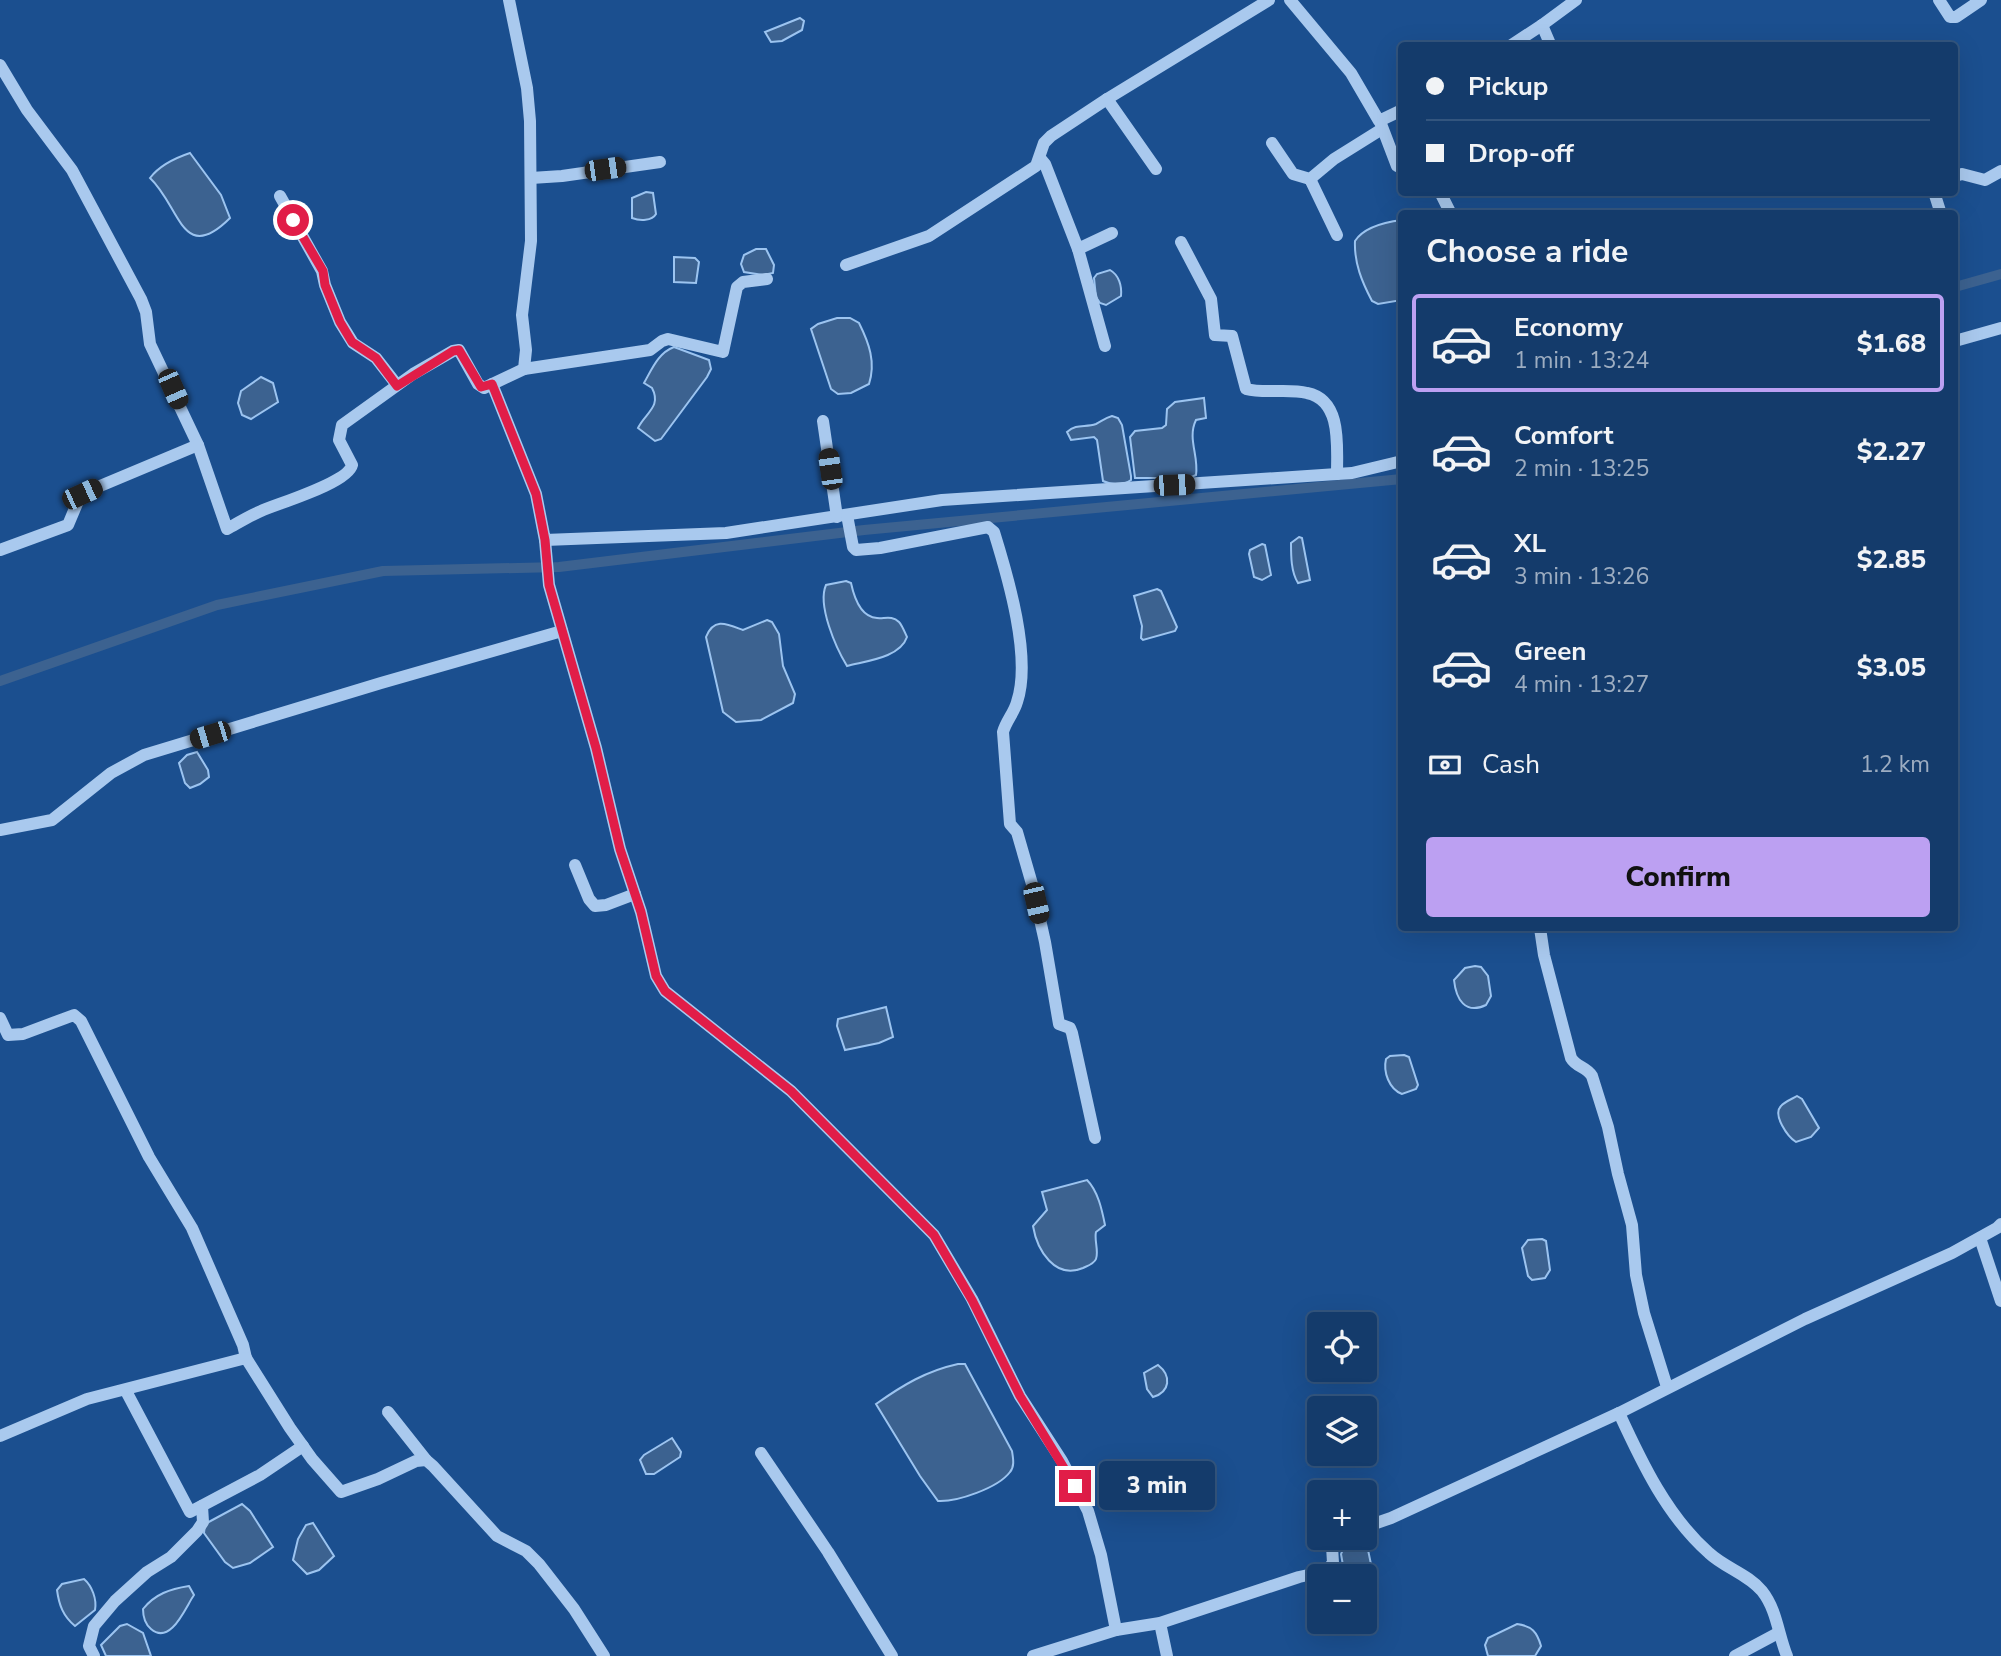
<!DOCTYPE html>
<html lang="en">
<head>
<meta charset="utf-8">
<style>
	body { margin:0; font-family:"Nunito Sans",sans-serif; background:#1d4271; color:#f1f3f6; height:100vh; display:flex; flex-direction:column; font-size:26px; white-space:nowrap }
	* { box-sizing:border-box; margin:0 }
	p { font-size:23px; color:#9dadc1 }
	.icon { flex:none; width:38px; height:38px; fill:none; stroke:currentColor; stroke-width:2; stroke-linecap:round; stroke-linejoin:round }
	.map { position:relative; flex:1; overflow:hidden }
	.sheet { position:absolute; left:1398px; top:210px; width:560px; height:721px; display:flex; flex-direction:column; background:#143b6b; border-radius:7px; box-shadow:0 7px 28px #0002,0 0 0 2px #33557e }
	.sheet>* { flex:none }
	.banner { position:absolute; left:1398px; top:42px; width:560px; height:154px; border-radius:7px; box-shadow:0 7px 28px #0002,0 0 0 2px #33557e; display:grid; align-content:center; height:154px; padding:0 28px; background:#143b6b }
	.fabs { position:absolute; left:1307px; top:1312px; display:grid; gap:14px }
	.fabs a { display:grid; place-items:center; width:70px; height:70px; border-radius:7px; background:#143b6b; box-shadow:0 7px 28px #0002,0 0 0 2px #33557e; font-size:35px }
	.end { position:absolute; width:32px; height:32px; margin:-16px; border:9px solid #e11d48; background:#fff; box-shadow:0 0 0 4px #fff }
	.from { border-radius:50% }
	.bubble { position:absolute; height:49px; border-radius:7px; background:#143b6b; box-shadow:0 7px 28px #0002,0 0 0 2px #33557e; font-size:23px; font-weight:800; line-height:49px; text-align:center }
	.car { position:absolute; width:21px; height:42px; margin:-21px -10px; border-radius:9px; box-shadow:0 0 5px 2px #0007; background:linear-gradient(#222 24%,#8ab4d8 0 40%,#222 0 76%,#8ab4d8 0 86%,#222 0) }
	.banner b { display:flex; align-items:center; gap:24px; height:66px; font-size:26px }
	.banner b+b { border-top:2px solid #33557e }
	.banner i { width:18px; height:18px; background:#f1f3f6 }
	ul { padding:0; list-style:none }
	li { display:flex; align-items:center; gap:21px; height:98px; margin:0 14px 10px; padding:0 14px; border:4px solid transparent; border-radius:7px }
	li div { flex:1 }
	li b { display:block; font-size:26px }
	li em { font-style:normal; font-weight:800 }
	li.on { border-color:#bca0f2 }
	li>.icon { width:63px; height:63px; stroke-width:1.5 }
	h2 { padding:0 28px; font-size:32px; line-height:84px }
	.pay { display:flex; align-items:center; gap:18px; height:77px; padding:0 28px; font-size:26px }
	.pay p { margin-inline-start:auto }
	.button { display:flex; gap:14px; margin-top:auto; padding:14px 28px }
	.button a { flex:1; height:80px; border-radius:7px; background:#bca0f2; color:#111; font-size:28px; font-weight:800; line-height:80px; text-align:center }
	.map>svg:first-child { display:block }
</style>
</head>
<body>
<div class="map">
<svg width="2001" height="1656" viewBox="0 0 2001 1656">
	<rect width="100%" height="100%" fill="#1b4f8f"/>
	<g fill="#3c6290" stroke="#9cc4f0" stroke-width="2">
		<path d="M 800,18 L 804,21 L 802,30 L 782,41 L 771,42 L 765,32 Z"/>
		<path d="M 190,153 L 221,195 L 230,218 C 182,266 180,206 150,178 C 159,166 175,158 190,153 Z"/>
		<path d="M 646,192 L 653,193 L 656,214 C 652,221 640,221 632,218 L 632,198 Z"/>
		<path d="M 1402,220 L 1402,300 L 1378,304 L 1372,301 C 1362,282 1354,263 1355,241 C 1364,227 1386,222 1402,220 Z"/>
		<path d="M 756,249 L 766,249 L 774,265 L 773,273 L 763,275 L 744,272 L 741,264 L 744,255 Z"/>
		<path d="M 674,257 L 695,258 L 699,262 L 696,283 L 674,282 Z"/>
		<path d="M 1110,270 C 1119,275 1122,286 1121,296 L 1106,305 L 1100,303 L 1096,297 L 1094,278 L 1097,274 Z"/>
		<path d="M 837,318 L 850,318 L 859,323 C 869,343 876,362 869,384 L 851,393 L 838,394 L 831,389 L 811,329 L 818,324 Z"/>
		<path d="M 674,347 L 709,360 L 711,369 L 707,377 L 661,439 L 655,441 L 638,428 C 645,413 662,407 652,388 L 644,383 C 652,369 658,353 674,347 Z"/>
		<path d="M 261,377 L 273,383 L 278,402 L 251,419 L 242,415 L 238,403 L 241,391 Z"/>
		<path d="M 1204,398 L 1206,418 L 1196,420 C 1187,438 1199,456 1196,475 L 1189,478 L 1135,478 L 1130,437 L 1135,431 L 1162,428 L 1166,425 L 1167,409 L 1175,402 Z"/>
		<path d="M 1112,416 L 1118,418 L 1122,425 L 1131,476 L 1131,480 C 1123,486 1111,485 1103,481 L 1097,440 L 1094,437 L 1071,440 L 1067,432 C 1077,423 1085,428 1096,424 C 1102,421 1105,418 1112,416 Z"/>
		<path d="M 1299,537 L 1302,538 L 1310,580 L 1298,583 C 1291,572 1291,556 1291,543 Z"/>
		<path d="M 1262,544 L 1265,545 L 1271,575 L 1262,580 L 1254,577 L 1249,554 L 1250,550 Z"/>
		<path d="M 846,581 L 851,583 C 854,597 860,617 877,618 C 884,619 892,615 899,622 C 902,625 905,633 907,637 C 900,658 865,661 847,666 C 836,648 817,605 826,585 Z"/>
		<path d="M 1157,589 L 1161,591 L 1177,627 L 1175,631 L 1143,640 L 1141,638 L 1142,626 L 1134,596 Z"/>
		<path d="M 767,620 L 772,622 L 779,634 L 783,666 L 795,694 L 793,703 L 761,720 L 736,722 L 723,712 L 706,637 C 714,617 727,624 743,630 Z"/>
		<path d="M 197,752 L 208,770 L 209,777 L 200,784 L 190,788 L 185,783 L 179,763 L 187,755 Z"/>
		<path d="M 1475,966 L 1481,967 L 1488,976 L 1491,996 L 1486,1005 C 1465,1015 1456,999 1454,980 L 1465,968 Z"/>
		<path d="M 886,1007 L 893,1037 L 879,1043 L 845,1050 L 837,1026 L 838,1019 Z"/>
		<path d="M 1404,1055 L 1409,1057 L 1418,1085 L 1416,1089 L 1402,1094 C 1389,1089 1383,1072 1386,1059 L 1390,1056 Z"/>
		<path d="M 1797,1096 L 1802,1099 L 1819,1128 L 1811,1137 L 1796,1142 C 1788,1137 1772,1115 1781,1106 C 1784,1102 1792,1099 1797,1096 Z"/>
		<path d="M 1087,1180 C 1098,1191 1102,1210 1105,1225 L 1096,1232 C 1094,1240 1099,1251 1096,1259 C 1094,1264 1087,1266 1083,1268 C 1055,1280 1037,1250 1033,1226 L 1047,1210 L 1042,1192 Z"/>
		<path d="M 1542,1239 L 1546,1241 L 1550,1270 L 1545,1278 L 1532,1280 L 1528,1276 L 1522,1248 L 1528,1240 Z"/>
		<path d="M 958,1364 L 965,1364 L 1012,1451 C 1013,1458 1015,1466 1010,1472 C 998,1488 957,1502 938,1501 L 920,1476 L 876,1404 C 903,1385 926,1371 958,1364 Z"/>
		<path d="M 1158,1365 C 1172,1376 1170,1392 1153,1397 L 1147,1389 L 1144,1373 Z"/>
		<path d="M 672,1438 L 681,1452 L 680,1457 L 654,1474 L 646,1474 L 640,1460 L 644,1455 Z"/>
		<path d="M 242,1504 L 250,1511 L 273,1547 L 250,1563 L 233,1568 L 225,1562 L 204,1533 L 205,1524 Z"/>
		<path d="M 313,1523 L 334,1556 L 319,1570 L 307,1574 L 293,1560 L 298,1539 L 306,1525 Z"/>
		<path d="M 1364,1542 L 1367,1545 L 1372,1569 L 1370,1572 L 1358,1577 L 1345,1577 L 1341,1554 L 1344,1547 Z"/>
		<path d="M 84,1579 C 92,1586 97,1599 95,1610 L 75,1626 C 63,1616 59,1605 57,1590 L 62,1584 Z"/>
		<path d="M 189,1586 L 194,1595 C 186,1606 171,1646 151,1629 C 145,1624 143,1617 143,1609 C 155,1594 170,1589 189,1586 Z"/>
		<path d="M 127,1624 L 143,1633 L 151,1656 L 106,1656 L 101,1645 L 120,1626 Z"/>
		<path d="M 1517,1624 C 1532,1626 1537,1632 1541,1646 L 1535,1656 L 1488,1656 L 1485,1645 L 1488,1638 Z"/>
	</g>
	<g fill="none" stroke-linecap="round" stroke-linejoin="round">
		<g stroke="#3c6290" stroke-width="10">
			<path d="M 1955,287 L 2001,274"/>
			<path d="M 0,681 L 217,605 L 383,571 L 559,567 L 864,530 L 1402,479"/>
		</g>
		<g stroke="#a9c9ee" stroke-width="12">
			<path d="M 1290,0 L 1351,73 L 1379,121 L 1402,110"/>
			<path d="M 1939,0 L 1950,17 L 1956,17 L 1981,0"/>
			<path d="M 1542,25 L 1551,46"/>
			<path d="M 1510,46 L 1542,25 L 1576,0"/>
			<path d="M 0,65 L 27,110 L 72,170 L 141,299 L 146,312 L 150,344 L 198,445 L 227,529 C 238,523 249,516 261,511 C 279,503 348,483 352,465 L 339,440 L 342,425 L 413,374 L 453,351 L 459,350 L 478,384 L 484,388 L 524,369 L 526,350 L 522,315 L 531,241 L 530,121 L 527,88 L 509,0"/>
			<path d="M 1107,99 L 1156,169"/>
			<path d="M 1381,124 L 1397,166 L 1402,168"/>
			<path d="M 1272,143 L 1293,174 L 1310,179 L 1334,159 L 1382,129"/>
			<path d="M 1040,158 L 1045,164 L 1078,249 L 1112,233"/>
			<path d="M 1955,176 L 1962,174 L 1985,180 L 2001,171"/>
			<path d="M 531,178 L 562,176 L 660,162"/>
			<path d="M 1310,179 L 1337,235"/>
			<path d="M 1440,192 L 1451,214"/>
			<path d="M 1934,192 L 1941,214"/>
			<path d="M 280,196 L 322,271 L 325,285 L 340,322 L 353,343 L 376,358 L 397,385"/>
			<path d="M 1181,242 L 1211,299 L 1215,335 L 1232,336 L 1246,389 C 1265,394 1288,388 1307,393 C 1342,400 1337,446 1337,474"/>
			<path d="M 1078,249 L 1105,346"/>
			<path d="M 846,265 L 929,236 L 1036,166 L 1044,143 L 1051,136 L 1107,99 L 1269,0"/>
			<path d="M 1955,341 L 2001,328"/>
			<path d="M 524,369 L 650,350 L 662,341 L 668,339 L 723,352 L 737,287 L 743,282 L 767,279"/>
			<path d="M 492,384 L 536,494 L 545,540 L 726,533 L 942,500 L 1352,473 L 1402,461"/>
			<path d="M 823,421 L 837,517"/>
			<path d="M 847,515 L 853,547 L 856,550 L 880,548 L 988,527 L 994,532 C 1008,577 1032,658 1017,702 C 1014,713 1006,721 1003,732 L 1010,824 L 1017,832 L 1032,884 L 1045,942 L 1059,1024 L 1070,1028 L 1072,1033 L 1095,1138"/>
			<path d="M 545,540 L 549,585 L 596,748 L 620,849 L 641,912 L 656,976 L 665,991 L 791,1091 L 934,1235 L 972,1299 L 1020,1396 L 1062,1461 L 1088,1511 L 1101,1555 L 1116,1630"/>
			<path d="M 0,550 L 68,525 L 81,494 L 198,445"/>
			<path d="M 0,830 L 52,820 L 111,773 L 144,755 L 381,683 L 562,631"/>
			<path d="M 575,865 L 589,899 L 595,906 L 606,905 L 635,894"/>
			<path d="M 1540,928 L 1544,955 L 1571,1058 C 1576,1067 1587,1067 1592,1076 L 1608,1127 L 1618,1174 L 1632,1225 L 1636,1275 L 1644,1313 L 1667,1387"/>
			<path d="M 0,1018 L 8,1035 L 23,1034 L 74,1015 L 81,1021 L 149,1157 L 192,1228 L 243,1345 L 246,1358"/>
			<path d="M 1980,1238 L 2001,1301"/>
			<path d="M 126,1391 L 190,1512 L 260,1475 L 303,1446"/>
			<path d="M 388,1412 L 426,1460"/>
			<path d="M 1619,1413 C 1642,1463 1667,1516 1709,1553 C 1725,1568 1748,1574 1762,1591 C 1777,1610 1778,1634 1787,1656"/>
			<path d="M 0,1436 L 87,1399 L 246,1358 L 290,1428 L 312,1459 L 341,1492 L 378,1479 L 416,1461 L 426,1460 L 433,1466 L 497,1536 L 526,1551 L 539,1564 L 574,1609 L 604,1656"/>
			<path d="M 761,1453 L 828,1552 L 892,1656"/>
			<path d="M 1365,1527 L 1391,1518 L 1619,1413 L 1805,1319 L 1952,1253 L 1997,1228 L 2001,1224"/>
			<path d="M 1160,1623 L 1167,1656"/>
			<path d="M 94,1656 L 89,1646 L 94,1626 L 115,1601 L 147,1572 L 171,1557 L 197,1531 L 203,1522 L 202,1506"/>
			<path d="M 1033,1656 L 1116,1630 L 1160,1623 L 1299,1577 L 1326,1571 L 1333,1563 L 1332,1546 L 1334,1538"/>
			<path d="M 1735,1656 L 1778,1633"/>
		</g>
	</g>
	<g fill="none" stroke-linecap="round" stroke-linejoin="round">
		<path stroke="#e11d48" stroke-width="9" d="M 293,220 L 323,271 L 325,285 L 340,322 L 352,342 L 376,358 L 397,386 L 453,351 L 459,350 L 481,387 L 492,384 L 536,494 L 545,540 L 549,585 L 596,748 L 620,849 L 641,912 L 656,976 L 665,991 L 791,1091 L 934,1235 L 972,1300 L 1020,1396 L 1075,1486"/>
	</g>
</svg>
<div class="fabs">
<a><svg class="icon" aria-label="locate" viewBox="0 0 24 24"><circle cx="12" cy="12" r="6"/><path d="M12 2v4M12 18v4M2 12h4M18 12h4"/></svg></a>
<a><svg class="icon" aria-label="layers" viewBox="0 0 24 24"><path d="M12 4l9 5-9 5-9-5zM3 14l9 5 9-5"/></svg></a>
<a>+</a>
<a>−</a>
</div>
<i class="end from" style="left:293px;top:220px"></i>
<i class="end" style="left:1075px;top:1486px"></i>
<div class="bubble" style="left:1099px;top:1461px;width:116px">3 min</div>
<i class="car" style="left:605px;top:169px;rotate:82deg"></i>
<i class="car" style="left:173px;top:389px;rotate:156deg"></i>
<i class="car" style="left:830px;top:469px;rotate:352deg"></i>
<i class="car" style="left:1174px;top:485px;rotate:88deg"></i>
<i class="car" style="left:82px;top:494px;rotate:65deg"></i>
<i class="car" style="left:210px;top:735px;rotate:253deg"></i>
<i class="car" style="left:1036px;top:903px;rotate:167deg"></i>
<div class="banner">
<b><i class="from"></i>Pickup</b>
<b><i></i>Drop-off</b>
</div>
<section class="sheet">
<h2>Choose a ride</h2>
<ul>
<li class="on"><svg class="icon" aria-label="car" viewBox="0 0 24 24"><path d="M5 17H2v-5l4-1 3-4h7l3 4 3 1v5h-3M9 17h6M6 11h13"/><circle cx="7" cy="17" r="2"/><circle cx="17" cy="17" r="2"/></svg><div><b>Economy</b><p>1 min · 13:24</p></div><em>$1.68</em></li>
<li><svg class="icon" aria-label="car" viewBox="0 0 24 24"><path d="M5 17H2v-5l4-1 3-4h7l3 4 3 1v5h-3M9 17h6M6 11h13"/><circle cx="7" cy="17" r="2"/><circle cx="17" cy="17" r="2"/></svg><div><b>Comfort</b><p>2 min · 13:25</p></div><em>$2.27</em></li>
<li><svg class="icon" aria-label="car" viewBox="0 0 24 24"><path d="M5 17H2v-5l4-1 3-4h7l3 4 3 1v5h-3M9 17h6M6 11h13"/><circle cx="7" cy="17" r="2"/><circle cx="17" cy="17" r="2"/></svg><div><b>XL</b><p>3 min · 13:26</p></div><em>$2.85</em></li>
<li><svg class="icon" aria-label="car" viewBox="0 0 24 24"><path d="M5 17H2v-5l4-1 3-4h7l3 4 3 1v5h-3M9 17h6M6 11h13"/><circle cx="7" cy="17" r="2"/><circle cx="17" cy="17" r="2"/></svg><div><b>Green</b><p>4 min · 13:27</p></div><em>$3.05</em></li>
</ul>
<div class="pay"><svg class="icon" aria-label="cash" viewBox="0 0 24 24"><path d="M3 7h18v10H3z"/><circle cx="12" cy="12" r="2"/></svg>Cash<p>1.2 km</p></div>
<div class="button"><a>Confirm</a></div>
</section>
</div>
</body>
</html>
